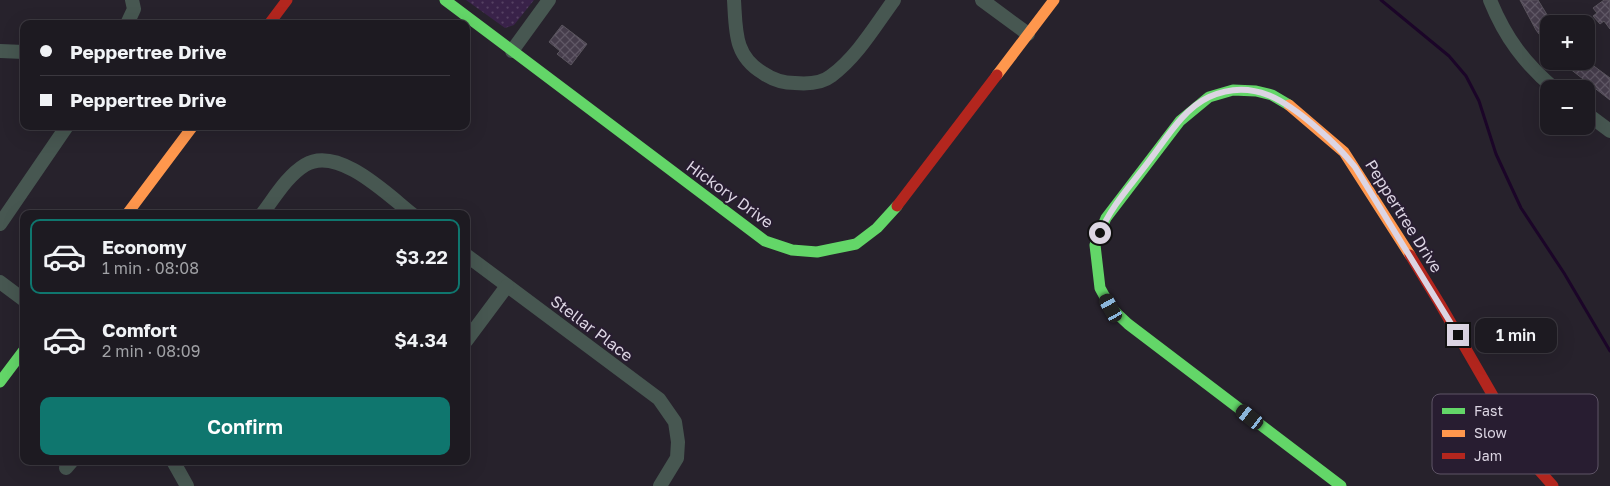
<!DOCTYPE html>
<html lang="en">
<head>
<meta charset="utf-8">
<style>
	body { margin:0; font-family:"Golos Text",sans-serif; background:#2a272e; color:#f1f3f6; height:100vh; display:flex; flex-direction:column; font-size:19px; white-space:nowrap }
	* { box-sizing:border-box; margin:0 }
	p { font-size:16px; color:#a0a1a5 }
	.icon { flex:none; width:28px; height:28px; fill:none; stroke:currentColor; stroke-width:2; stroke-linecap:round; stroke-linejoin:round }
	.map { position:relative; flex:1; overflow:hidden }
	.panel { position:absolute; left:20px; top:210px; width:450px; height:255px; display:flex; flex-direction:column; background:#1d1a21; border-radius:10px; box-shadow:0 5px 20px #0002,0 0 0 1px #3b383f }
	.panel>* { flex:none }
	.guide { position:absolute; left:20px; top:20px; width:450px; height:110px; border-radius:10px; box-shadow:0 5px 20px #0002,0 0 0 1px #3b383f; display:grid; align-content:center; height:110px; padding:0 20px; background:#1d1a21 }
	.fabs { position:absolute; left:1540px; top:15px; display:grid; gap:10px }
	.fabs a { display:grid; place-items:center; width:55px; height:55px; border-radius:10px; background:#1d1a21; box-shadow:0 5px 20px #0002,0 0 0 1px #3b383f; font-size:25px }
	.end { position:absolute; width:22px; height:22px; margin:-11px; border:6px solid #dcd5e3; background:#111; box-shadow:0 0 0 2px #111 }
	.from { border-radius:50% }
	.bubble { position:absolute; height:35px; border-radius:10px; background:#1d1a21; box-shadow:0 5px 20px #0002,0 0 0 1px #3b383f; font-size:16px; font-weight:600; line-height:35px; text-align:center }
	.car { position:absolute; width:15px; height:30px; margin:-15px -8px; border-radius:6px; box-shadow:0 0 4px 1px #0007; background:linear-gradient(#222 24%,#8ab4d8 0 40%,#222 0 76%,#8ab4d8 0 86%,#222 0) }
	.guide b { display:flex; align-items:center; gap:18px; height:48px; font-size:19px }
	.guide b+b { border-top:1px solid #3b383f }
	.guide i { width:12px; height:12px; background:#f1f3f6 }
	ul { padding:9px 0 0; list-style:none }
	li { display:flex; align-items:center; gap:15px; height:75px; margin:0 10px 8px; padding:0 10px; border:2px solid transparent; border-radius:10px }
	li div { flex:1 }
	li b { display:block; font-size:19px }
	li em { font-style:normal; font-weight:600 }
	li.current { border-color:#0f766e }
	li>.icon { width:45px; height:45px; stroke-width:1.5 }
	.action { display:flex; gap:10px; margin-top:auto; padding:10px 20px }
	.action a { flex:1; height:58px; border-radius:10px; background:#0f766e; color:#fff; font-size:20px; font-weight:600; line-height:58px; text-align:center }
	.map>svg:first-child { display:block }
</style>
</head>
<body>
<div class="map">
<svg width="1610" height="486" viewBox="0 0 1610 486">
	<defs>
		<pattern id="grass-dots" width="8" height="8" patternUnits="userSpaceOnUse" patternTransform="scale(1.25)"><rect width="8" height="8" fill="#392249"/><path d="M2 2h.1M6 6h.1" fill="none" stroke="#554163" stroke-width="1.8" stroke-linecap="round"/></pattern>
		<pattern id="building-cross-hatch" width="8" height="8" patternUnits="userSpaceOnUse" patternTransform="scale(1.25)"><rect width="8" height="8" fill="#463d4c"/><path d="M0 0l8 8M0 8l8-8" fill="none" stroke="#605866"/></pattern>
	</defs>
	<rect width="100%" height="100%" fill="#27222c"/>
	<path fill="url(#grass-dots)" d="M 466,0 L 534,0 L 514,25 L 505,28 Z"/>
	<g fill="none" stroke-linecap="round" stroke-linejoin="round">
		<path stroke="#1b0528" stroke-width="3" d="M 1381,0 L 1449,56 L 1466,76 L 1479,101 L 1496,154 L 1521,208 L 1564,273 L 1610,351"/>
	</g>
	<g fill="url(#building-cross-hatch)" stroke="#5a555e">
		<path d="M 1520,0 L 1538,0 L 1549,18 L 1549,47 L 1536,30 Z"/>
		<path d="M 1604,0 L 1610,0 L 1610,29 L 1604,21 L 1600,24 L 1593,16 L 1597,13 L 1593,8 Z"/>
		<path d="M 562,25 L 587,44 L 571,65 L 557,54 L 560,51 L 549,42 Z"/>
		<path d="M 1560,61 L 1587,61 L 1610,78 L 1610,100 Z"/>
	</g>
	<g fill="none" stroke-linecap="round" stroke-linejoin="round">
		<g stroke="#475751" stroke-width="14">
			<path d="M 734,0 C 736,31 734,56 763,73 C 773,80 783,83 795,83 C 807,84 821,84 831,76 C 857,57 875,26 894,0"/>
			<path d="M 982,0 L 1028,34"/>
			<path d="M 1490,0 C 1505,37 1524,63 1555,89"/>
			<path d="M 127,24 L 134,9 L 132,0"/>
			<path d="M 0,51 L 24,52"/>
			<path d="M 512,51 L 549,0"/>
			<path d="M 1586,113 L 1610,131"/>
			<path d="M 262,214 C 275,197 287,176 305,165 C 338,145 388,195 412,214"/>
			<path d="M 0,224 L 67,126"/>
			<path d="M 466,255 L 659,399 L 675,422 L 678,442 L 677,458 L 660,486"/>
			<path d="M 0,282 L 24,300"/>
			<path d="M 466,341 L 507,286"/>
			<path d="M 173,461 L 187,486"/>
			<path d="M 66,468 L 72,461"/>
		</g>
		<g stroke="#63d668" stroke-width="11">
			<path d="M 445,0 L 765,241 L 792,250 L 817,252 L 856,244 L 877,228 L 897,206"/>
			<path d="M 1289,105 L 1272,95 L 1256,91 L 1233,90 L 1209,97 L 1180,121 L 1106,218 L 1095,245 L 1100,288 L 1111,308 L 1128,324 L 1341,486"/>
			<path d="M 0,382 L 24,350"/>
		</g>
		<g stroke="#ff974d" stroke-width="11">
			<path d="M 997,75 L 1054,0"/>
			<path d="M 1289,105 L 1344,152 L 1410,255"/>
			<path d="M 127,214 L 193,126"/>
		</g>
		<g stroke="#b3261e" stroke-width="11">
			<path d="M 269,24 L 287,0"/>
			<path d="M 897,206 L 997,75"/>
			<path d="M 1410,255 L 1440,304 L 1530,460 L 1553,486"/>
		</g>
	</g>
	<g fill="none" stroke-linecap="round" stroke-linejoin="round">
		<path stroke="#dcd5e3" stroke-width="6" d="M 1100,233 C 1111,206 1132,184 1149,161 C 1166,139 1183,109 1209,97 C 1253,77 1286,101 1318,129 C 1332,141 1344,153 1355,167 L 1458,335"/>
	</g>
	<g text-anchor="middle" stroke-width="4" stroke-linejoin="round" paint-order="stroke">
		<g font-size="16" fill="#dcd5e3" stroke="#281d31">
			<text transform="translate(730 194) rotate(36)" y="6">Hickory Drive</text>
			<text transform="translate(1404 216) rotate(58)" y="6">Peppertree Drive</text>
			<text transform="translate(592 328) rotate(37)" y="6">Stellar Place</text>
		</g>
	</g>
	<rect x="1432" y="394" width="166" height="80" rx="8" fill="#281d31" stroke="#5e5466" stroke-width="1"/>
	<rect x="1442" y="408" width="23" height="6" fill="#63d668"/>
	<rect x="1442" y="430" width="23" height="7" fill="#ff974d"/>
	<rect x="1442" y="453" width="23" height="6" fill="#b3261e"/>
	<g font-size="14" fill="#dcd5e3">
		<text x="1474" y="416">Fast</text>
		<text x="1474" y="438">Slow</text>
		<text x="1474" y="461">Jam</text>
	</g>
</svg>
<div class="fabs">
<a>+</a>
<a>−</a>
</div>
<i class="end from" style="left:1100px;top:233px"></i>
<i class="end" style="left:1458px;top:335px"></i>
<div class="bubble" style="left:1475px;top:318px;width:82px">1 min</div>
<i class="car" style="left:1111px;top:308px;rotate:331deg"></i>
<i class="car" style="left:1250px;top:417px;rotate:308deg"></i>
<div class="guide">
<b><i class="from"></i>Peppertree Drive</b>
<b><i></i>Peppertree Drive</b>
</div>
<section class="panel">
<ul>
<li class="current"><svg class="icon" aria-label="car" viewBox="0 0 24 24"><path d="M5 17H2v-5l4-1 3-4h7l3 4 3 1v5h-3M9 17h6M6 11h13"/><circle cx="7" cy="17" r="2"/><circle cx="17" cy="17" r="2"/></svg><div><b>Economy</b><p>1 min · 08:08</p></div><em>$3.22</em></li>
<li><svg class="icon" aria-label="car" viewBox="0 0 24 24"><path d="M5 17H2v-5l4-1 3-4h7l3 4 3 1v5h-3M9 17h6M6 11h13"/><circle cx="7" cy="17" r="2"/><circle cx="17" cy="17" r="2"/></svg><div><b>Comfort</b><p>2 min · 08:09</p></div><em>$4.34</em></li>
</ul>
<div class="action"><a>Confirm</a></div>
</section>
</div>
</body>
</html>
